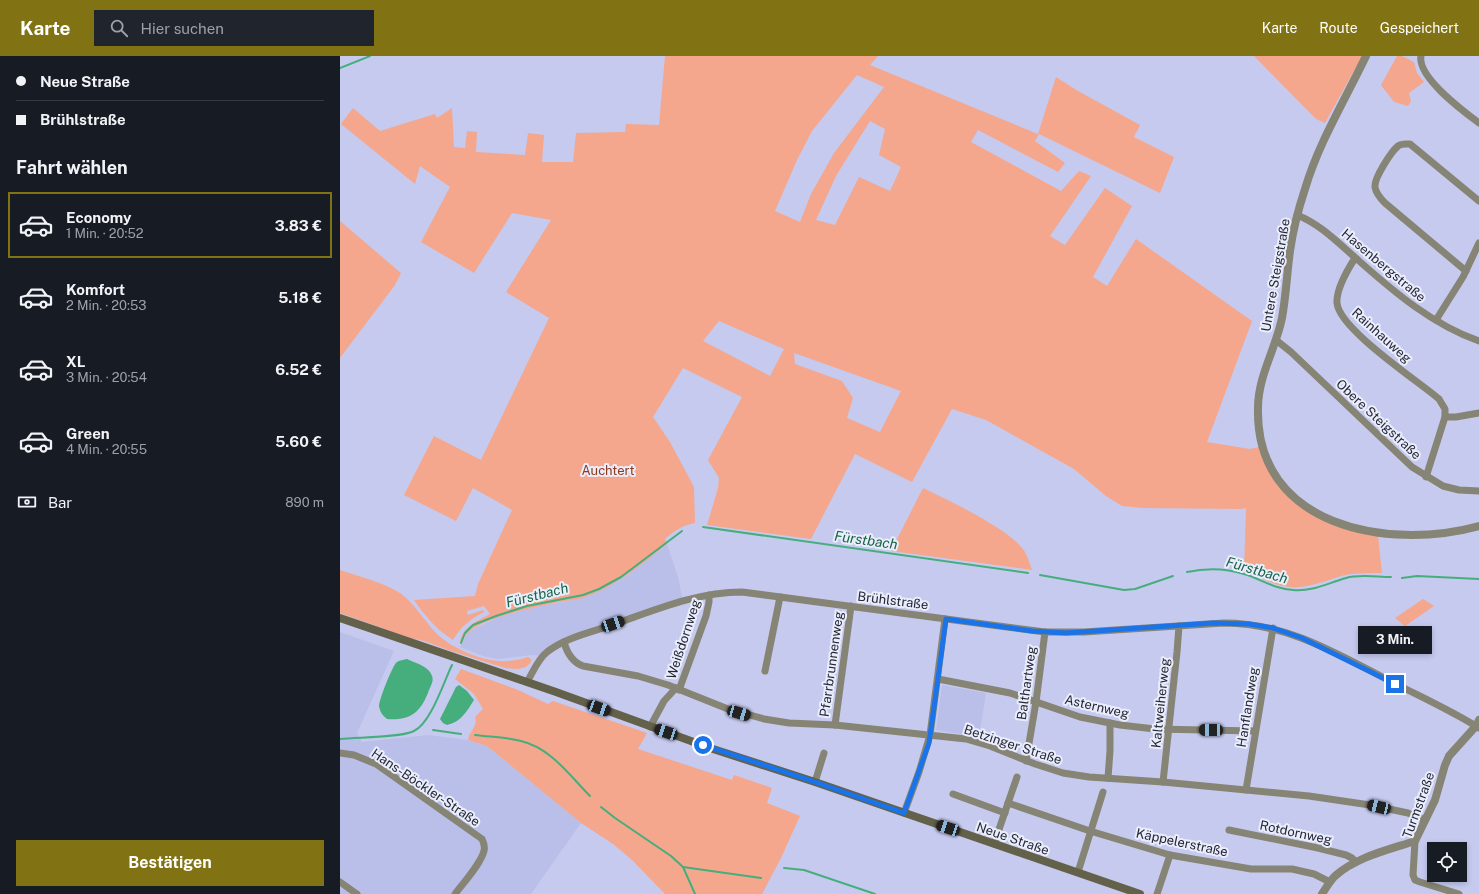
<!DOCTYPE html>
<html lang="de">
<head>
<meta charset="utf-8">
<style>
	body { margin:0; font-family:"Public Sans",sans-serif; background:#20242c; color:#f1f3f6; height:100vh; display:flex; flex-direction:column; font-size:15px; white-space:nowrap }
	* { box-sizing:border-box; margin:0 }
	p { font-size:13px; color:#9ea1a6 }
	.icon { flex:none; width:22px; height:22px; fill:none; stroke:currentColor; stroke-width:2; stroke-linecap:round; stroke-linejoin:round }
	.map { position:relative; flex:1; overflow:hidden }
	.sheet { display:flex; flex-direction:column; background:#171b24; width:340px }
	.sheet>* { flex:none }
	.hud { display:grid; align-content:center; height:88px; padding:0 16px; background:#171b24 }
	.fabs { position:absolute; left:1087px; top:786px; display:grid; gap:8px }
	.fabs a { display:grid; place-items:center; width:40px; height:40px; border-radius:0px; background:#171b24; box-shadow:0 2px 6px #0003; font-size:20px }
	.end { position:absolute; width:18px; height:18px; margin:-9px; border:5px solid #1a73e8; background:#fff; box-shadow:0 0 0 2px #fff }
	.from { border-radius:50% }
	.bubble { position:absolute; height:28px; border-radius:0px; background:#171b24; box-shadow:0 2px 6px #0003; font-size:13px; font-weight:700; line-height:28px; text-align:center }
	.car { position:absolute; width:12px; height:24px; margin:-12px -6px; border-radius:5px; box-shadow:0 0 3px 1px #0007; background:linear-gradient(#222 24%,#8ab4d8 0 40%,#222 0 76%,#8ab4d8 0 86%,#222 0) }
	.hud b { display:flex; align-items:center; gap:14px; height:38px; font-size:15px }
	.hud b+b { border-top:1px solid #363941 }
	.hud i { width:10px; height:10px; background:#f1f3f6 }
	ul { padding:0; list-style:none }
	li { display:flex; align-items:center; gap:12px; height:66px; margin:0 8px 6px; padding:0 8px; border:2px solid transparent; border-radius:0px }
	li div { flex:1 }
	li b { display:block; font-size:15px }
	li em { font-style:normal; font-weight:700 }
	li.on { border-color:#817213 }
	li>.icon { width:36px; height:36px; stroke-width:1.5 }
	h2 { padding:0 16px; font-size:18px; line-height:48px }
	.pay { display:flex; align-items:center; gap:10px; height:44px; padding:0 16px; font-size:15px }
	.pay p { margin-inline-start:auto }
	.cta { display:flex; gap:8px; margin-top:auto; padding:8px 16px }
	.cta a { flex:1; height:46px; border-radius:0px; background:#817213; color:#fff; font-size:16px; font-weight:700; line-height:46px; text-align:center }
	header { display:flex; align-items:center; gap:24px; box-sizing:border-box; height:56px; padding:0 20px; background:#817213; color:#fff }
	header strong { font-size:19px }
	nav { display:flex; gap:22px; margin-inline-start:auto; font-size:14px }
	.search { width:280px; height:36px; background:#20242c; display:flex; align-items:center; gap:10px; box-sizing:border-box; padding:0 14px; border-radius:0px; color:#9ea1a6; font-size:15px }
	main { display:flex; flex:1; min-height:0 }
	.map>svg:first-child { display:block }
</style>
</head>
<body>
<header>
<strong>Karte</strong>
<div class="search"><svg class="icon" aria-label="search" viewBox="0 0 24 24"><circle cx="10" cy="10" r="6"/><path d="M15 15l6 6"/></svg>Hier suchen</div>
<nav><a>Karte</a><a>Route</a><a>Gespeichert</a></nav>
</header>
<main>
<section class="sheet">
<div class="hud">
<b><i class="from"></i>Neue Straße</b>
<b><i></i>Brühlstraße</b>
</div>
<h2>Fahrt wählen</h2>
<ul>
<li class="on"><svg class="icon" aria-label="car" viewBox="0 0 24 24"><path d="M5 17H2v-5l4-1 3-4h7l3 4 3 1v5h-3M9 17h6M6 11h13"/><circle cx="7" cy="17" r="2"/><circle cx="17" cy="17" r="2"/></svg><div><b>Economy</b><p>1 Min. · 20:52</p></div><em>3.83 €</em></li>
<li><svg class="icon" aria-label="car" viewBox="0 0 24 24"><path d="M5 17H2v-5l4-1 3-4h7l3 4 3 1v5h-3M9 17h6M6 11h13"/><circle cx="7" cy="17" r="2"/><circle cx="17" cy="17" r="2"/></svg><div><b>Komfort</b><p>2 Min. · 20:53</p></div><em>5.18 €</em></li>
<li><svg class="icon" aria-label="car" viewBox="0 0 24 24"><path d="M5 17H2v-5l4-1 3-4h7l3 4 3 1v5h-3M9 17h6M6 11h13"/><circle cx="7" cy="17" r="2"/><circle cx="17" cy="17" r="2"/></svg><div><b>XL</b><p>3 Min. · 20:54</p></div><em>6.52 €</em></li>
<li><svg class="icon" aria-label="car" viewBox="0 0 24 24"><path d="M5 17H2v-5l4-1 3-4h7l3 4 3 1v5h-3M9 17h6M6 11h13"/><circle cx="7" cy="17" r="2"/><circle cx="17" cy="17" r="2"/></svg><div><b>Green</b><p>4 Min. · 20:55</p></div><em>5.60 €</em></li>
</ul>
<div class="pay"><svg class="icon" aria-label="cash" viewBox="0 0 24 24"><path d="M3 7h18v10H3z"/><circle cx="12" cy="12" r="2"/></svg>Bar<p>890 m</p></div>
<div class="cta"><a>Bestätigen</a></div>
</section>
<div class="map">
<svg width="1139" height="838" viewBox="0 0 1139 838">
	<rect width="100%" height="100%" fill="#c6caef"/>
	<g fill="#babfea">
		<path d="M 327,488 L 338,521 L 343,545 L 237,581 L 202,600 L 192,599 L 157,603 L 143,600 L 120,591 L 127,577 L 136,572 L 159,561 L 187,553 L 241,542 L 289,518 Z"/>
		<path d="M 0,576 L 54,595 L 17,677 L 22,686 L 88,679 L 128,684 L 147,690 L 241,767 L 191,838 L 0,838 Z"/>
		<path d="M 602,629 L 646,637 L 639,681 L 596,674 Z"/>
	</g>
	<g fill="#f4a78c" fill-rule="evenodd">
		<path d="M 325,0 L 538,0 L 530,9 L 698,78 L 716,21 L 738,35 L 800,69 L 794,81 L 834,101 L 820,137 L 699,78 L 695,85 L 725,107 L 718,116 L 638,74 L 631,86 L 721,135 L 739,115 L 751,120 L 710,180 L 725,189 L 765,132 L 792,150 L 753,221 L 767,230 L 796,183 L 912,265 L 867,386 L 910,393 L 919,391 C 932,428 960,459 999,470 C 1011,474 1025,476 1038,479 L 1042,517 C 1032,517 1021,517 1011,518 C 991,521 972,533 950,531 C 933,530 919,520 904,515 L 906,452 L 900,453 L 803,452 L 782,450 L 766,440 L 734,413 L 646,364 L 612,353 L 572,426 L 515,398 L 471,483 L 367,469 L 378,432 L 379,422 L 368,404 L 402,341 L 343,312 L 313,361 L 330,386 L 354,431 L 355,467 C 343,469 334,475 325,483 L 327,488 C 301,509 275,531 242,542 C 237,544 230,544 224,545 C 202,550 141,561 127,578 C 124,581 122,585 120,588 C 120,572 137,565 150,558 L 144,550 L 127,555 L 128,559 L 143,554 L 144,556 C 131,563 121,570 113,584 C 97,574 84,559 74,544 L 135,540 L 138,528 L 172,454 L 133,432 L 116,465 L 64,439 L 94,380 L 141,404 L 209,262 L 166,236 L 211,164 L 172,157 L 134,217 L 81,186 L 110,131 L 80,110 L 75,128 L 1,68 L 13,52 L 40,75 L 95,58 L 97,62 L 112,52 L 114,91 L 125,92 L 127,75 L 137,76 L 136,96 L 185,99 L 188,77 L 204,79 L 202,106 L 233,106 L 236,77 L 285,76 L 286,68 L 319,69 ZM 517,19 L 544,31 L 494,97 L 471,138 L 460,166 L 435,155 L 457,104 L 472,75 ZM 530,65 L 545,73 L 539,99 L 561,111 L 550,135 L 519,121 L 495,169 L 476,164 L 496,120 ZM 379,265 L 444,293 L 430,320 L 363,285 ZM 454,297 L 561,335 L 540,376 L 507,362 L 513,342 L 502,325 L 455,308 Z"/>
		<path d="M 914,0 L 1026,0 L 1019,16 L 1015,13 L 985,67 L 976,63 Z"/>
		<path d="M 1057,0 L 1062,0 L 1074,6 L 1077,17 L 1084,26 L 1069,37 L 1071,45 L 1068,50 L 1054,46 L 1041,29 Z"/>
		<path d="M 0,165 L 61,217 L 55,229 L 0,302 Z"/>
		<path d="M 583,432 C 608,444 672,474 685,496 C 688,502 690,508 692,514 L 551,495 Z"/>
		<path d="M 0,514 C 20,521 43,526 60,537 C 74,547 83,563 95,576 C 110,592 145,607 167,605 C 174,605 181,603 188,601 L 191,603 L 191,606 L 186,611 L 178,613 L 165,612 L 111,595 L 84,585 L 70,582 L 0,557 Z"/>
		<path d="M 1083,543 L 1094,550 L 1065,570 L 1055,562 Z"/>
		<path d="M 121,613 L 178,634 L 208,648 L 213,645 L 307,677 L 298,693 L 392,724 L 394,719 L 432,732 L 427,747 L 460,760 L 441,802 L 422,838 L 325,838 L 292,804 L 273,788 L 241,767 L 147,690 L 128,684 C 129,675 138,671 135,661 L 143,653 L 134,638 L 115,623 Z"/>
	</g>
	<g fill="#46ae7d">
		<path d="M 67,603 C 75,607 89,610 92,620 C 94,624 91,630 89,634 C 81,656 71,665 47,663 C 43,660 40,656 39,650 C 39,644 53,608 57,606 C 60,604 64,604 67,603 Z"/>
		<path d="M 119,629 L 127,635 L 134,644 C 127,655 121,666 107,669 L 103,667 L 100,663 L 116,631 Z"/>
	</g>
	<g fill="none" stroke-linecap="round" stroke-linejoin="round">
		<g stroke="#46ae7d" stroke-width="2">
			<path d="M 0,12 L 30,0"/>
			<path d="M 363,471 L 688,517"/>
			<path d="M 847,516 C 866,512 885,512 904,518 C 921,523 934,533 953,534 C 972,536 988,527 1006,522 C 1019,518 1037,521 1051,521"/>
			<path d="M 700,519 L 784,534 L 795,533 L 833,520"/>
			<path d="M 1062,522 L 1077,520 L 1139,523"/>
			<path d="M 121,587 L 125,577 L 133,569 L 156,560 L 187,550 L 243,539 L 259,533 L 281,521 L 342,475"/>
			<path d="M 93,674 L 121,678"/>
			<path d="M 135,679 C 150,681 166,681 181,685 C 211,692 230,720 250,740"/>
			<path d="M 0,683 C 18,681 59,682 74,675 C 91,667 104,625 112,609"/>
			<path d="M 261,751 L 275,762 L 331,800 L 343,811 L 355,838"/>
			<path d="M 343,811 L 421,822"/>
			<path d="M 444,812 L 464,814 L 535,838"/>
		</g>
		<g stroke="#868474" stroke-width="7">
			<path d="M 1081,0 C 1077,21 1123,55 1139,67"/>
			<path d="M 957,159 C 982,169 999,188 1018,204 C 1054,236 1093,269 1139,285"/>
			<path d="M 1015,202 C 1008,213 996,234 997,247 C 999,273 1078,325 1099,343 L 1105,353 L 1105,361 L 1086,421"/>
			<path d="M 1126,215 L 1045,147 C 1041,143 1036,138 1035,131 C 1034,122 1051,96 1058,90 C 1062,87 1066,88 1070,88 L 1139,145"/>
			<path d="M 1096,264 L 1123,221 L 1139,187"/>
			<path d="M 936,284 L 951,296 L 1072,411 L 1103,430 L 1119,434 L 1139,435"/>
			<path d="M 1105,361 L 1116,361 L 1139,357"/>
			<path d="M 224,586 C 227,597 232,606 243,610 L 298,620 L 328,629 L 388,653 L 424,663 L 449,667 L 495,669 L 626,683 L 650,690 L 695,708 L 723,717 L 749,721 L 823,726 L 969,740 L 1030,749 L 1068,757 L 1085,764"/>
			<path d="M 425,615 L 440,541"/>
			<path d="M 598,623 L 670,637 L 740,661 L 780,669 L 815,673 L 915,675"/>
			<path d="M 187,626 C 193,616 198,603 207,596 C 224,582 252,576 272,569 C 315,554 357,536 402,536 L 705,576 L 744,576 L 884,567 C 948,567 997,598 1052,626 C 1081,641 1112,655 1139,672"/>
			<path d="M 339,634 L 366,560 L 369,546 L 369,539"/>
			<path d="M 495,669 L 511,550"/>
			<path d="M 310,671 L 324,645 L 336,632"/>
			<path d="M 0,697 L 14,699 L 36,708 L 142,783 C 144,787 145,791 144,795 C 140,809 124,826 115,838"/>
			<path d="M 686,705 L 696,646 L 705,576"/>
			<path d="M 768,722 L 770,695 L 770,667"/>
			<path d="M 475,726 L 484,697"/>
			<path d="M 823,726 L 837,596 L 839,570"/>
			<path d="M 906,734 L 933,572"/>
			<path d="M 613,738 L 665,757"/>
			<path d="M 668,747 L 750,775 L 830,799 L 911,813 L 952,813 L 974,818 L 990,826"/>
			<path d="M 564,757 L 579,716 L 590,679 L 605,563"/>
			<path d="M 889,774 L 978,792 L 1006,799 L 1012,802 L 1016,806"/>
			<path d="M 1075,785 L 1073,819 L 1075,824 L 1080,826 L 1119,838"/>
			<path d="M 654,788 L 677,721"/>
			<path d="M 738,816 L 763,736"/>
			<path d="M 0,826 L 17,838"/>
			<path d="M 817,838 L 830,799"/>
		</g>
		<g stroke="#868474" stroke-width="8">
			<path d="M 1026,0 C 1005,44 979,86 965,133 C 958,154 953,174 950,195 C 947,217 946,240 942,262 C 936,292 918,320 918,352 C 915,471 1048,495 1139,470"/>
			<path d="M 982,838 C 986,832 990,825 995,820 C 1016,801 1048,794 1075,785 L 1095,744 L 1105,709 L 1109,700 L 1136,670 L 1139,664"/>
		</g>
		<path stroke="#64614a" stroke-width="8" d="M 0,562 L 216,636 L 373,693 L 475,726 L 800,838"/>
	</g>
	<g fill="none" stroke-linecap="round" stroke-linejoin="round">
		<path stroke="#1a73e8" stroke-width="5" d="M 363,689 L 475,726 L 564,757 L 589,687 L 596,637 L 606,563 L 692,575 L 726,577 L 873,567 L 909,568 L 933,572 L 962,582 L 1055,628"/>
	</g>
	<g text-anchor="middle" stroke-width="4" stroke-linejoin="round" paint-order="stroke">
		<g font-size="13" fill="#262735" stroke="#eaedfc">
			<text transform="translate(1044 209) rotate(40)" y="5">Hasenbergstraße</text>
			<text transform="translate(935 219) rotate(-80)" y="5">Untere Steigstraße</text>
			<text transform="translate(1042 279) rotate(42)" y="5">Rainhauweg</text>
			<text transform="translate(1039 363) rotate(43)" y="5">Obere Steigstraße</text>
			<text transform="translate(553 544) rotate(7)" y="5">Brühlstraße</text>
			<text transform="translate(343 583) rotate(-72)" y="5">Weißdornweg</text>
			<text transform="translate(491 608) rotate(-82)" y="5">Pfarrbrunnenweg</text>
			<text transform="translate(686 627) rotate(-82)" y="5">Balthartweg</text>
			<text transform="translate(820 647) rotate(-84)" y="5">Kaltweiherweg</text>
			<text transform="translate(757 650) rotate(13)" y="5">Asternweg</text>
			<text transform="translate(907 651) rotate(-81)" y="5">Hanflandweg</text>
			<text transform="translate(673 688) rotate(18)" y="5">Betzinger Straße</text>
			<text transform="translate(86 731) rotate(34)" y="5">Hans-Böckler-Straße</text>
			<text transform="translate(1078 749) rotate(-70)" y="5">Turmstraße</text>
			<text transform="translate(956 776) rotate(12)" y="5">Rotdornweg</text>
			<text transform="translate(673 782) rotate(19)" y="5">Neue Straße</text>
			<text transform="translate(842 786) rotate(12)" y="5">Käppelerstraße</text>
		</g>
		<g font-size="13" fill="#8e3b1b" stroke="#eaedfc">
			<text x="268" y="419">Auchtert</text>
		</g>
		<g font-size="14" font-style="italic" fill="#176443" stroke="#eaedfc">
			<text transform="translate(526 484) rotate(8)" y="5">Fürstbach</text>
			<text transform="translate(917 514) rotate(16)" y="5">Fürstbach</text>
			<text transform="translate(197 539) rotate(-14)" y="5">Fürstbach</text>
		</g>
	</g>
</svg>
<div class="fabs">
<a><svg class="icon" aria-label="locate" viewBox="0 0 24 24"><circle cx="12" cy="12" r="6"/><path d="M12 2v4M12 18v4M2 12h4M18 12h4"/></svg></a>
</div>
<i class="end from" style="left:363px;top:689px"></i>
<i class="end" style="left:1055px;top:628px"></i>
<div class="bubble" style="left:1018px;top:570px;width:74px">3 Min.</div>
<i class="car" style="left:273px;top:568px;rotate:71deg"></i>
<i class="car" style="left:259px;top:652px;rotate:110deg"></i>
<i class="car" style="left:399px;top:657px;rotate:106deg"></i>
<i class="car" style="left:871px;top:674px;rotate:271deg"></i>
<i class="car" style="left:326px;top:676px;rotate:289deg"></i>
<i class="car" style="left:1039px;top:751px;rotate:283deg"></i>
<i class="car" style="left:608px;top:772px;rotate:288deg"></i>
</div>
</main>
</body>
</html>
